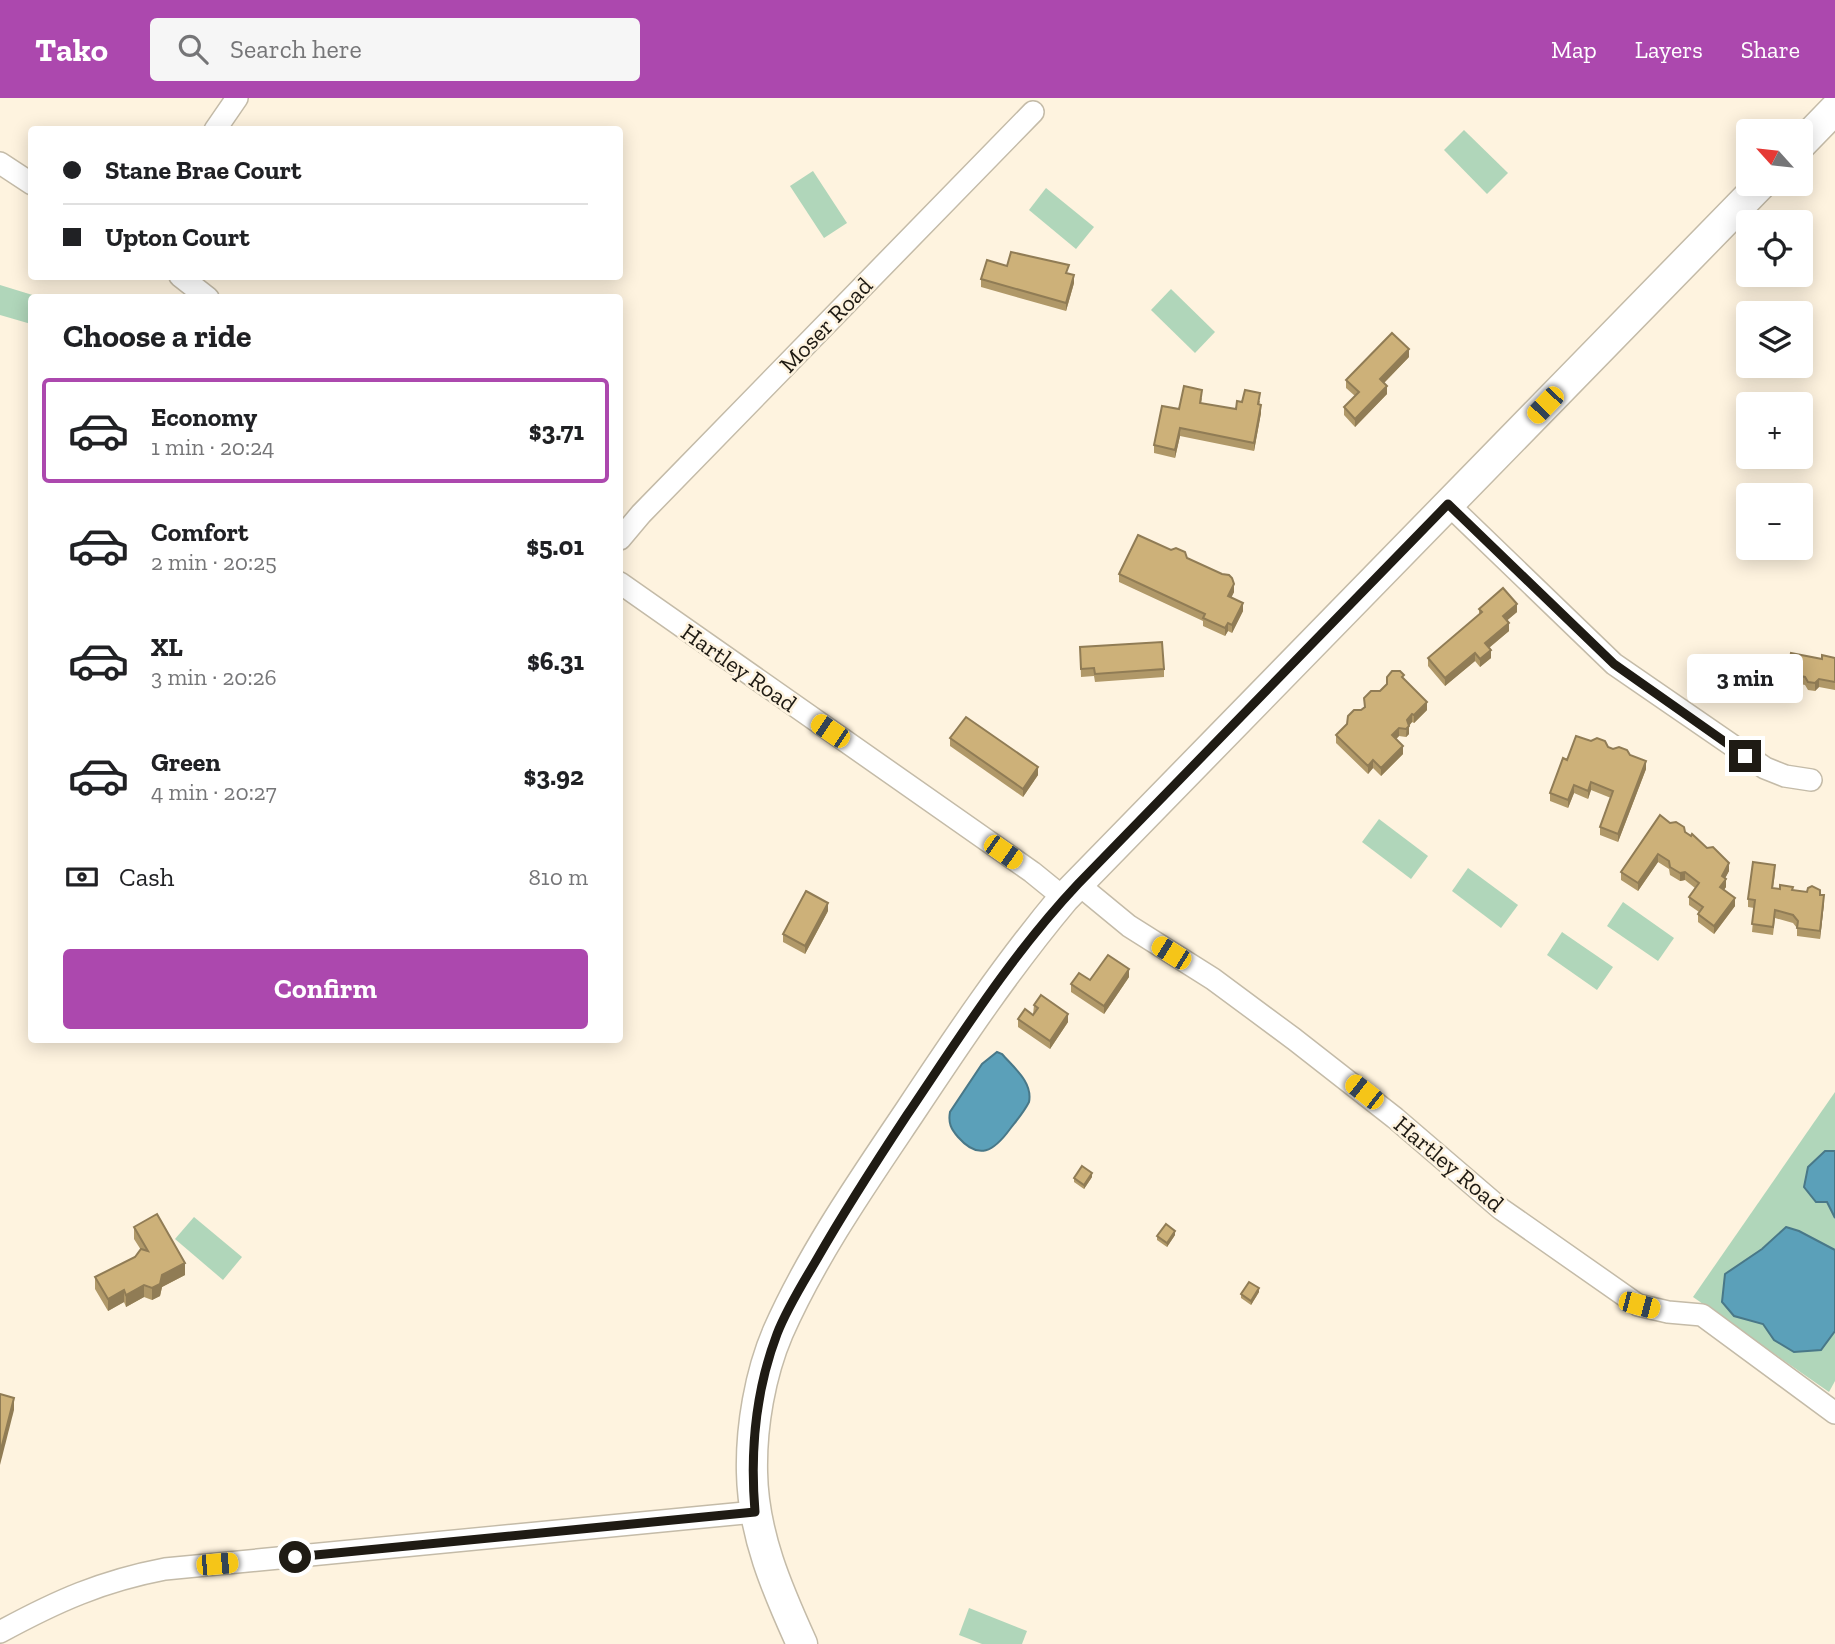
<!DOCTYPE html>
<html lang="en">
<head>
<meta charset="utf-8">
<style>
	body { margin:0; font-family:"Zilla Slab",serif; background:#f6f6f6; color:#202124; height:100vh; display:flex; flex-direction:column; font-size:26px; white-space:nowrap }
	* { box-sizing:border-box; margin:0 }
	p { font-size:23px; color:#757577 }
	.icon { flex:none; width:38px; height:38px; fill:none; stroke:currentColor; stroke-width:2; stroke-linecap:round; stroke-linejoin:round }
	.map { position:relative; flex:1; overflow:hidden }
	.details { position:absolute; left:28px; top:196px; width:595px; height:749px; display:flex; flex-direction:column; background:#fff; border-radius:7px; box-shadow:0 4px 18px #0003 }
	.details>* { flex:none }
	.guide { position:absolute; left:28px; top:28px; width:595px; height:154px; border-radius:7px; box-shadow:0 4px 18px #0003; display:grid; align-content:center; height:154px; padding:0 35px; background:#fff }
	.needle { width:46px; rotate:297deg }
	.controls { position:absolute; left:1736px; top:21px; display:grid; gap:14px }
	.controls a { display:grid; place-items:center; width:77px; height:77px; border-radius:7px; background:#fff; box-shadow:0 4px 18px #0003; font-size:35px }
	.end { position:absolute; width:32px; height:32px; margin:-16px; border:9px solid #1f1b14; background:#fff; box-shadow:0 0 0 4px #fff }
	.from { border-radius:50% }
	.bubble { position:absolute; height:49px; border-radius:7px; background:#fff; box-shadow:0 4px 18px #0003; font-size:23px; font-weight:800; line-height:49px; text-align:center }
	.car { position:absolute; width:21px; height:42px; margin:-21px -10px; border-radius:9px; box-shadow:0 0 5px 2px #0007; background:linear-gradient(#f5c518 24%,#345 0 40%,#f5c518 0 76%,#345 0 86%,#f5c518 0) }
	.guide b { display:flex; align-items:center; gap:24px; height:66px; font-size:26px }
	.guide b+b { border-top:2px solid #e0e0e0 }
	.guide i { width:18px; height:18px; background:#202124 }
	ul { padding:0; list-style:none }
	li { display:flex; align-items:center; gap:21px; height:105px; margin:0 14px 10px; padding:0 21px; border:4px solid transparent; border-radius:7px }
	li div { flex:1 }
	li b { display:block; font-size:26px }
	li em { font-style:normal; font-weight:800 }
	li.selected { border-color:#ac48ae }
	li>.icon { width:63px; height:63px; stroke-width:1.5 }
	h2 { padding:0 35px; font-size:32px; line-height:84px }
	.pay { display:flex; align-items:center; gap:18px; height:77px; padding:0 35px; font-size:26px }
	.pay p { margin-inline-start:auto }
	.action { display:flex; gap:14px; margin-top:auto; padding:14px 35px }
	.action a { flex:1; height:80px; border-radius:7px; background:#ac48ae; color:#fff; font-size:28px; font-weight:800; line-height:80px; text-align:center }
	header { display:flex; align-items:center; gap:42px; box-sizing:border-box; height:98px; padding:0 35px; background:#ac48ae; color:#fff }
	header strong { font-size:33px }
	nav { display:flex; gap:38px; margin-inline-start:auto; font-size:24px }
	.search { width:490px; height:63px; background:#f6f6f6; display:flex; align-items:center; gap:18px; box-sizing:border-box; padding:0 24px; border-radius:7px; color:#757577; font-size:26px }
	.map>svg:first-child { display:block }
</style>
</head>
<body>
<header>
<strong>Tako</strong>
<div class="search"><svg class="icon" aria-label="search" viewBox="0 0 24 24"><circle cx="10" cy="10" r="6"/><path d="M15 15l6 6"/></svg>Search here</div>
<nav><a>Map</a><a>Layers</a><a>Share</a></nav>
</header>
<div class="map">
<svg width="1835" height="1546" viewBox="0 0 1835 1546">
	<rect width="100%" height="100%" fill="#fef3df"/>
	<g fill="#b0d6ba">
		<path d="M 1464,32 L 1508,75 L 1487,96 L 1444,52 Z"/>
		<path d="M 813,73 L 847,125 L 824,140 L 790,88 Z"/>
		<path d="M 1046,90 L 1094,129 L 1076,151 L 1029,112 Z"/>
		<path d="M 0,187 L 39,199 L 32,200 L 31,226 L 0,217 Z"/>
		<path d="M 1171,191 L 1215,234 L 1195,255 L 1151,212 Z"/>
		<path d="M 1379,721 L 1428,758 L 1411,781 L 1362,744 Z"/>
		<path d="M 1468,770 L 1518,807 L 1501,830 L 1452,793 Z"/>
		<path d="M 1623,804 L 1674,840 L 1658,863 L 1607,828 Z"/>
		<path d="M 1562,834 L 1613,869 L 1597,892 L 1547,857 Z"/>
		<path d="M 1835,994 L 1835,1283 L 1829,1294 L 1693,1199 Z"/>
		<path d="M 194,1119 L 242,1159 L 223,1182 L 175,1141 Z"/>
		<path d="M 969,1510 L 1027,1533 L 1022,1546 L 982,1546 L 959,1537 Z"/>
	</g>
	<g fill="#5ba0b9" stroke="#497888" stroke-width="2">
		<path d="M 997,954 L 1002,956 C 1014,970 1033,984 1029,1004 C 1024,1014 1017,1022 1010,1031 C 994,1053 979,1063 958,1039 C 951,1031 948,1025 950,1014 L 982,966 Z"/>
		<path d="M 1825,1053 L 1835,1053 L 1835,1120 L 1827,1104 L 1816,1104 L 1804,1089 L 1808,1069 Z"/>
		<path d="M 1786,1129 L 1799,1133 L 1835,1152 L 1835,1233 L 1821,1252 L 1794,1254 L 1774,1242 L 1763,1226 L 1734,1218 L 1722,1204 L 1725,1176 L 1762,1151 Z"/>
	</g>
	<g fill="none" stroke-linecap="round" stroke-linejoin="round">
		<g stroke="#c4bba8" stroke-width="24">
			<g id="street">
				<path d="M 215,32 L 237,0"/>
				<path d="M 0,65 L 32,86"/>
				<path d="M 180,178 L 208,200"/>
				<path d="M 1448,406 L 1614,566 L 1765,670 L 1785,678 L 1811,682"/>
				<path d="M 620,441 L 641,416 L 1033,14"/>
				<path d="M 620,485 L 1032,774 L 1064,800"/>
				<path d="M 1078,786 L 1129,828 L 1213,881 L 1294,941 L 1395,1020 L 1501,1111 L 1638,1207 L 1668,1214 L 1702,1217 L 1835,1315"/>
				<path d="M 0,1534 C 57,1503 102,1483 165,1471 L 755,1414"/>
			</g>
		</g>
		<g stroke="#c4bba8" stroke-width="33">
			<g id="secondary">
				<path d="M 1801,46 L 1835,11"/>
				<path d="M 802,1546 C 777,1491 753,1436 752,1374 C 751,1329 760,1276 778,1234 C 812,1157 862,1085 909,1015 C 958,941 1007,868 1064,800 L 1761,86"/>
			</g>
		</g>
		<use href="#street" stroke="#fff" stroke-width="21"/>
		<use href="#secondary" stroke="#fff" stroke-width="30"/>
	</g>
	<g fill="#b09868">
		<path d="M 1007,168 L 1069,175 L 1074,185 L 1066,213 L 981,189 L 981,181 Z"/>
		<path d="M 1409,259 L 1384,285 L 1387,296 L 1355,329 L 1344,317 L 1344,309 L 1355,298 L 1346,290 L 1346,282 Z"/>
		<path d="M 1202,300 L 1201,305 L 1236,311 L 1242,304 L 1260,303 L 1259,307 L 1261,315 L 1254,353 L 1180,338 L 1175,360 L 1154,355 L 1154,347 L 1179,311 Z"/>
		<path d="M 1187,460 L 1234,494 L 1231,500 L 1243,513 L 1232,535 L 1228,533 L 1225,538 L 1203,528 L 1203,523 L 1119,484 L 1119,476 Z"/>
		<path d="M 1479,511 L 1517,514 L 1507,522 L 1509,533 L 1489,550 L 1491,560 L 1480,569 L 1475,563 L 1445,588 L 1428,568 L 1428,560 L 1479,517 Z"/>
		<path d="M 1080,549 L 1164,571 L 1164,579 L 1095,584 L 1094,578 L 1081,579 Z"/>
		<path d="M 1835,560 L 1835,592 L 1819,589 L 1815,593 L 1808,592 L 1805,587 L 1787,583 L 1787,575 Z"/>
		<path d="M 1404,581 L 1427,612 L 1414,625 L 1412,624 L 1409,628 L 1409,636 L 1406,639 L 1399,638 L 1396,641 L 1403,656 L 1381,678 L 1373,670 L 1368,676 L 1336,645 L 1336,637 L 1380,593 Z"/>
		<path d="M 950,640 L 1038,677 L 1023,699 L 950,648 Z"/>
		<path d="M 1630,657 L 1646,671 L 1618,744 L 1600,737 L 1600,729 L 1611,700 L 1591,692 L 1588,701 L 1574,695 L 1568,710 L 1550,703 L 1550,695 L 1567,662 Z"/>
		<path d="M 1685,734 L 1729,773 L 1725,780 L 1726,789 L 1724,792 L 1735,808 L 1714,836 L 1698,824 L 1698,816 L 1699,814 L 1689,807 L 1689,799 L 1695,790 L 1685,782 L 1680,783 L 1670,777 L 1669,771 L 1658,764 L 1638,793 L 1621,782 L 1621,774 Z"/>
		<path d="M 1775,775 L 1773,790 L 1820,797 L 1824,805 L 1820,841 L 1797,838 L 1797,830 L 1793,825 L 1775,820 L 1773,837 L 1752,834 L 1754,810 L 1748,809 L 1748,801 Z"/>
		<path d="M 828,813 L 805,856 L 783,844 L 783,836 Z"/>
		<path d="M 1129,879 L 1104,916 L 1071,894 L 1071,886 L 1090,882 Z"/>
		<path d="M 1034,907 L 1068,924 L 1050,951 L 1018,929 L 1018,921 L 1033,917 Z"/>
		<path d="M 1092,1079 L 1084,1091 L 1074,1084 L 1074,1080 Z"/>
		<path d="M 134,1129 L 185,1177 L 162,1189 L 160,1198 L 152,1202 L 144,1199 L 126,1209 L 124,1204 L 108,1213 L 95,1191 L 95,1179 L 135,1159 L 141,1152 L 134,1141 Z"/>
		<path d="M 1175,1137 L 1167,1149 L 1157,1142 L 1157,1138 Z"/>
		<path d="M 1259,1194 L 1251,1207 L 1241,1200 L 1241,1196 Z"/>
	</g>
	<g fill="#907c55">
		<path d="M 1074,177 L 1074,185 L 1066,213 L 1066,205 Z"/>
		<path d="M 1409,251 L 1409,259 L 1380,289 L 1380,281 Z"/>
		<path d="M 1387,288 L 1387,296 L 1355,329 L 1355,321 Z"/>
		<path d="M 1261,307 L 1261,315 L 1254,353 L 1254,345 Z"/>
		<path d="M 1180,330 L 1180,338 L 1175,360 L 1175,352 Z"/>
		<path d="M 1234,486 L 1234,494 L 1228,506 L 1228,498 Z"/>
		<path d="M 1243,505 L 1243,513 L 1232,535 L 1232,527 Z"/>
		<path d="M 1517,506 L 1517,514 L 1503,526 L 1503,518 Z"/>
		<path d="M 1228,525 L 1228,533 L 1225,538 L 1225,530 Z"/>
		<path d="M 1509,525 L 1509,533 L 1485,553 L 1485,545 Z"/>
		<path d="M 1491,552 L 1491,560 L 1480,569 L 1480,561 Z"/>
		<path d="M 1475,555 L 1475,563 L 1445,588 L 1445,580 Z"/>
		<path d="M 1819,581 L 1819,589 L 1815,593 L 1815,585 Z"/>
		<path d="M 1427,604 L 1427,612 L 1414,625 L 1414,617 Z"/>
		<path d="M 1412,616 L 1412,624 L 1408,629 L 1409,628 L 1409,636 L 1406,639 L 1407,622 Z"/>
		<path d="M 1399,630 L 1399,638 L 1392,645 L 1392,637 Z"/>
		<path d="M 1403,648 L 1403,656 L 1381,678 L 1381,670 Z"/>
		<path d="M 1373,662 L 1373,670 L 1368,676 L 1368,668 Z"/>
		<path d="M 1646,663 L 1646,671 L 1618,744 L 1618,736 Z"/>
		<path d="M 1038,669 L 1038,677 L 1023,699 L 1023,691 Z"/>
		<path d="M 1591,684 L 1591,692 L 1588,701 L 1588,693 Z"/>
		<path d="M 1574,687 L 1574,695 L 1568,710 L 1568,702 Z"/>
		<path d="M 1658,756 L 1658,764 L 1638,793 L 1638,785 Z"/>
		<path d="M 1729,765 L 1729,773 L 1722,786 L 1722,778 Z"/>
		<path d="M 1685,774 L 1685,782 L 1680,783 L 1680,775 Z"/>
		<path d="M 1726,781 L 1726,789 L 1720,797 L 1720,789 Z"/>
		<path d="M 1824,797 L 1824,805 L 1820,841 L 1820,833 Z"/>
		<path d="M 1735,800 L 1735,808 L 1714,836 L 1714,828 Z"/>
		<path d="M 828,805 L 828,813 L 805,856 L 805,848 Z"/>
		<path d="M 1129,871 L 1129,879 L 1104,916 L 1104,908 Z"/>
		<path d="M 1068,916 L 1068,924 L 1050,951 L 1050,943 Z"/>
		<path d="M 1092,1075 L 1092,1079 L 1084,1091 L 1084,1087 Z"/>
		<path d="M 1175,1133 L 1175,1137 L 1167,1149 L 1167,1145 Z"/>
		<path d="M 185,1165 L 185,1177 L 162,1189 L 160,1198 L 152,1202 L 152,1190 L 162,1177 Z"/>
		<path d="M 144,1187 L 144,1199 L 126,1209 L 126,1197 Z"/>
		<path d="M 1259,1190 L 1259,1194 L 1251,1207 L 1251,1203 Z"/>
		<path d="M 124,1192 L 124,1204 L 108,1213 L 108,1201 Z"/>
		<path d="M 14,1300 L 14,1312 L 0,1367 L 0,1355 Z"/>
	</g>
	<g fill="#cdb179" stroke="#907c55" stroke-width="2">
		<path d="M 1011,154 L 1069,167 L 1066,175 L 1074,177 L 1066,205 L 981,181 L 987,162 L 1007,168 Z"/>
		<path d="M 1392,235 L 1409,251 L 1380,281 L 1387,288 L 1355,321 L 1344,309 L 1359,294 L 1346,282 Z"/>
		<path d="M 1184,288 L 1202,292 L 1200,305 L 1236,311 L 1237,303 L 1242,304 L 1245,292 L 1260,295 L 1258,306 L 1261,307 L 1254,345 L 1180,330 L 1175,352 L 1154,347 L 1162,308 L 1179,311 Z"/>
		<path d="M 1138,437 L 1171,452 L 1176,450 L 1185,454 L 1187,460 L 1222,476 L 1229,477 L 1232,480 L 1234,486 L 1228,498 L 1243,505 L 1232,527 L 1228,525 L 1225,530 L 1203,520 L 1205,516 L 1119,476 Z"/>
		<path d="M 1503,490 L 1517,506 L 1503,518 L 1509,525 L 1485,545 L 1491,552 L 1480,561 L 1475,555 L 1445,580 L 1428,560 L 1482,514 L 1479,511 Z"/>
		<path d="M 1162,544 L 1164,571 L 1095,576 L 1094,570 L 1081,571 L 1080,549 Z"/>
		<path d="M 1791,555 L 1822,561 L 1822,557 L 1835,560 L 1835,584 L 1819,581 L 1815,585 L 1808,584 L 1805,579 L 1787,575 Z"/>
		<path d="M 1392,573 L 1400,573 L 1404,577 L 1402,579 L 1427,604 L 1414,617 L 1412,616 L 1407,622 L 1409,628 L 1406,631 L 1399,630 L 1392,637 L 1403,648 L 1381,670 L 1373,662 L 1368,668 L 1336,637 L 1347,626 L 1348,618 L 1354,612 L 1361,612 L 1365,609 L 1364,600 L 1371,593 L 1380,593 L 1387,586 L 1387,579 Z"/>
		<path d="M 966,619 L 1038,669 L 1023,691 L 950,640 Z"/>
		<path d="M 1576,638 L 1591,643 L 1597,640 L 1605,643 L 1608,649 L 1613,651 L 1619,649 L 1627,652 L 1630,657 L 1646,663 L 1618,736 L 1600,729 L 1613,693 L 1591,684 L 1588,693 L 1574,687 L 1568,702 L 1550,695 L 1563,660 L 1567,662 Z"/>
		<path d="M 1660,717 L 1670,725 L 1676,724 L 1684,729 L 1685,734 L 1691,738 L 1692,736 L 1707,750 L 1713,749 L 1729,765 L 1722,778 L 1726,781 L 1720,789 L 1735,800 L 1714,828 L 1698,816 L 1703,809 L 1689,799 L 1699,785 L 1685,774 L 1680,775 L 1670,769 L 1669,763 L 1658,756 L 1638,785 L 1621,774 Z"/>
		<path d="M 1753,764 L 1775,767 L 1772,790 L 1780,791 L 1780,787 L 1793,789 L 1792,792 L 1807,794 L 1808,790 L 1812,788 L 1820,792 L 1820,797 L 1824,797 L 1820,833 L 1797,830 L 1798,823 L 1793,817 L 1775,812 L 1773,829 L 1752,826 L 1755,802 L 1748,801 Z"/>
		<path d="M 806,793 L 828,805 L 805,848 L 783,836 Z"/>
		<path d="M 1108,857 L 1129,871 L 1104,908 L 1071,886 L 1079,875 L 1090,882 Z"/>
		<path d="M 1041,897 L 1068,916 L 1050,943 L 1018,921 L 1025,911 L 1033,917 L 1038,910 L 1034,907 Z"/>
		<path d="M 1082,1068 L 1092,1075 L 1084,1087 L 1074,1080 Z"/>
		<path d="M 157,1116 L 185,1165 L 162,1177 L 160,1186 L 152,1190 L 144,1187 L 126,1197 L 124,1192 L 108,1201 L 95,1179 L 135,1159 L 141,1151 L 148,1153 L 134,1129 Z"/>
		<path d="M 1166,1126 L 1175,1133 L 1167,1145 L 1157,1138 Z"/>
		<path d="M 1249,1184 L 1259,1190 L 1251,1203 L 1241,1196 Z"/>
		<path d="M 0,1296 L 14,1300 L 0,1355 Z"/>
	</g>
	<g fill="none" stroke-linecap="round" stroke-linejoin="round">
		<path stroke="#1f1b14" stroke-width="9" d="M 295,1459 L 755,1414 C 750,1354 755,1294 777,1236 C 787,1210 803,1185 817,1161 C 845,1112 876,1064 907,1017 C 961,937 1012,856 1078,786 L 1448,406 L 1614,566 L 1745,658"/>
	</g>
	<g text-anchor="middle" stroke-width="5" stroke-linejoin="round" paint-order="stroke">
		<g font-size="24" fill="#1f1b14" stroke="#fef3df">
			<text transform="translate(826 227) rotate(-46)" y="8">Moser Road</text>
			<text transform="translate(739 570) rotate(35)" y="8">Hartley Road</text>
			<text transform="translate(1449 1066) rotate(40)" y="8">Hartley Road</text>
		</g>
	</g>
</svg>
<div class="controls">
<a><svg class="needle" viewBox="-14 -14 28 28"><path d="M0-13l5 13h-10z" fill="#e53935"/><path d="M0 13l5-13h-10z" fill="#757577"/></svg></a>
<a><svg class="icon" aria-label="locate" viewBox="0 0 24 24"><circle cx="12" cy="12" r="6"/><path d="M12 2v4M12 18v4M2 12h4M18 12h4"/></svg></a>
<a><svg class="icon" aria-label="layers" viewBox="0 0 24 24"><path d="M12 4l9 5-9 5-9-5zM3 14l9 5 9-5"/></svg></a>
<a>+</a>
<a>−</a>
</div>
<i class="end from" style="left:295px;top:1459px"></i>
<i class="end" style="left:1745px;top:658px"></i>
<div class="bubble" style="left:1687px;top:556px;width:116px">3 min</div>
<i class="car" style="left:1545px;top:307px;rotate:224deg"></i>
<i class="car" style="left:830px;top:633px;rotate:304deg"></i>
<i class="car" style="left:1003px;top:754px;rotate:125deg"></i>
<i class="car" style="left:1171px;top:855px;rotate:302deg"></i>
<i class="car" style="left:1364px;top:994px;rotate:308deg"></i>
<i class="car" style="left:1639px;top:1207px;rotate:105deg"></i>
<i class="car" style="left:217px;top:1466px;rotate:85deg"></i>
<div class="guide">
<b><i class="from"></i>Stane Brae Court</b>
<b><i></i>Upton Court</b>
</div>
<section class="details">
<h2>Choose a ride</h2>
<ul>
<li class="selected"><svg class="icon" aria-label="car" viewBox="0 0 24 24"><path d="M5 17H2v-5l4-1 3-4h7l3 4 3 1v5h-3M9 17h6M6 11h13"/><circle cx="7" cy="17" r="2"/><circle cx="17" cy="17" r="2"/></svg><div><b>Economy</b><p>1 min · 20:24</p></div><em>$3.71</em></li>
<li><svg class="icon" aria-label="car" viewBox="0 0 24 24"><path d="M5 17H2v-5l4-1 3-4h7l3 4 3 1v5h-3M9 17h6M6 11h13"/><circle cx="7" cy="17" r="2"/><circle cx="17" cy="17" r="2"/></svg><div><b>Comfort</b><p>2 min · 20:25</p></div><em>$5.01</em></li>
<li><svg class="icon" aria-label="car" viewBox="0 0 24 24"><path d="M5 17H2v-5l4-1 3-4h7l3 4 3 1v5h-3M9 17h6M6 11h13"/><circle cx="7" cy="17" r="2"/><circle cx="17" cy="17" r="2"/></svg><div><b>XL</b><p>3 min · 20:26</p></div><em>$6.31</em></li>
<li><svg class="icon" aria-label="car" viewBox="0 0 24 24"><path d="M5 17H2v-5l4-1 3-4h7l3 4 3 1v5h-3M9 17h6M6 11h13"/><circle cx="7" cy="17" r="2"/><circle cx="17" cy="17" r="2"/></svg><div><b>Green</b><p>4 min · 20:27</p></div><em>$3.92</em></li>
</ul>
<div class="pay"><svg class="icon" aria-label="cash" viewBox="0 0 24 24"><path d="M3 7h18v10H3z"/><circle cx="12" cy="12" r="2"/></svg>Cash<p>810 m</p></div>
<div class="action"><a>Confirm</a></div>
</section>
</div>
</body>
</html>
